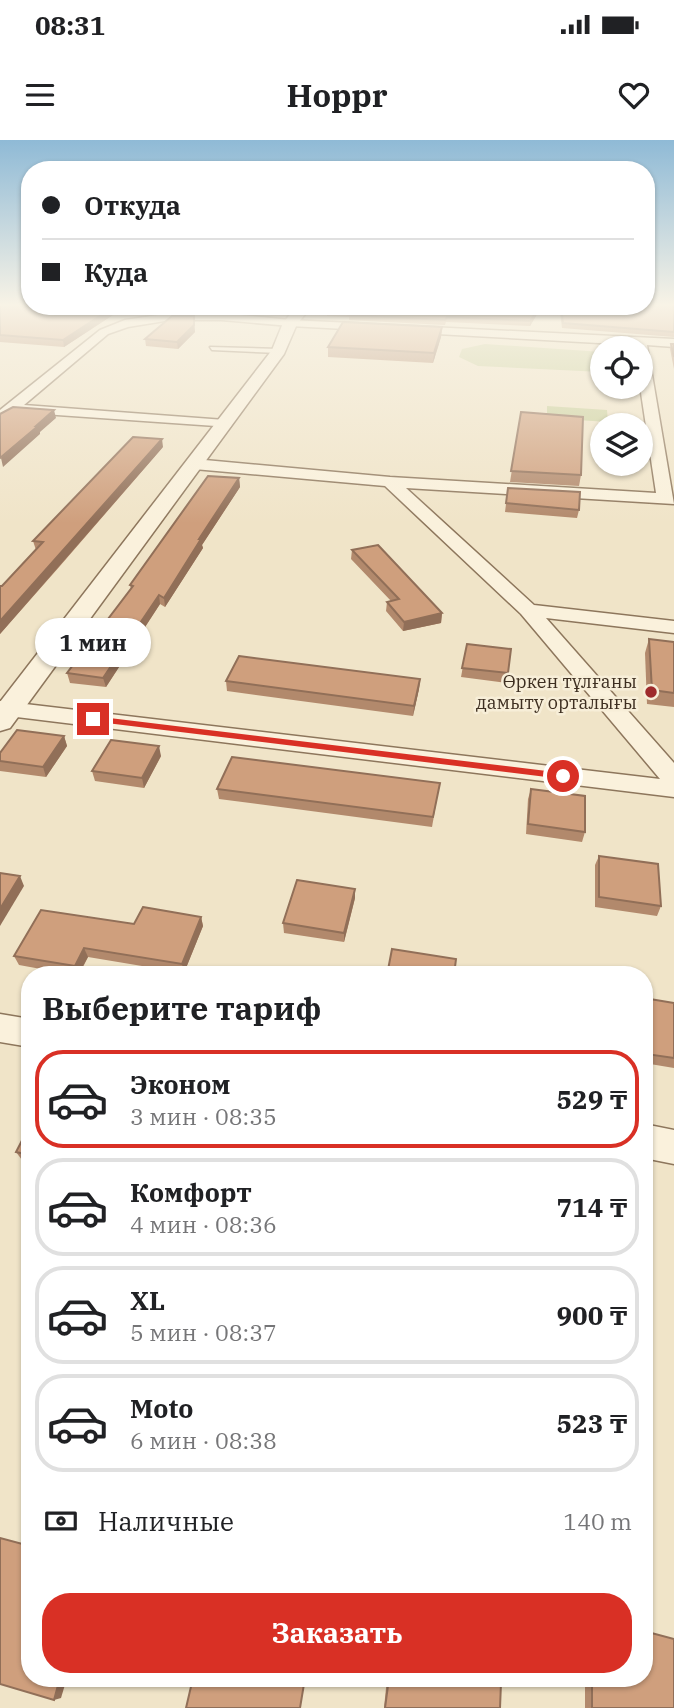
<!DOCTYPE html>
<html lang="ru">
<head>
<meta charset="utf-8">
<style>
	body { margin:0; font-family:"IBM Plex Serif",serif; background:#f6f6f6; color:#202124; height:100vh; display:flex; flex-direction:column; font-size:26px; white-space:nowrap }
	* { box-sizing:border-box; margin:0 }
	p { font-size:23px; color:#757577 }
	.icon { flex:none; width:38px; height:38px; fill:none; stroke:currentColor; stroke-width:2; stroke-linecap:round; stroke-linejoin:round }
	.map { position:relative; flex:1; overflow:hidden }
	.side { position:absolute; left:21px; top:826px; width:632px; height:721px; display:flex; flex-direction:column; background:#fff; border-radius:28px; box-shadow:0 2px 5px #0004 }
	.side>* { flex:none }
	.hud { position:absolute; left:21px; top:21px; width:634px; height:154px; border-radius:28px; box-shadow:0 2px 5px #0004; display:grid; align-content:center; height:154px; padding:0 21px; background:#fff }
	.controls { position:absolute; left:590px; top:196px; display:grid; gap:14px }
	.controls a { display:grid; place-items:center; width:63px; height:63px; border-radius:50%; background:#fff; box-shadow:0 2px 5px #0004; font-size:35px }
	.end { position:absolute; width:32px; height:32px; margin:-16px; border:9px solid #d93025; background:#fff; box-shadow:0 0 0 4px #fff }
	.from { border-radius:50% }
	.bubble { position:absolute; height:49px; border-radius:24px; background:#fff; box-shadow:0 2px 5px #0004; font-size:23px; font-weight:700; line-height:49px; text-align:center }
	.hud b { display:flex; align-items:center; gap:24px; height:66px; font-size:26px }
	.hud b+b { border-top:2px solid #e0e0e0 }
	.hud i { width:18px; height:18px; background:#202124 }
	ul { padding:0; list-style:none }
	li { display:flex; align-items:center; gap:21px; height:98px; margin:0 14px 10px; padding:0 7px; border:4px solid #e0e0e0; border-radius:28px }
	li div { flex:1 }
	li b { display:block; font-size:26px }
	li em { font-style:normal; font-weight:700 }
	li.selected { border-color:#d93025 }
	li>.icon { width:63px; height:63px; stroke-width:1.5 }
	h2 { padding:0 21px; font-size:32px; line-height:84px }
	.pay { display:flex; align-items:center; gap:18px; height:77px; padding:0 21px; font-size:26px }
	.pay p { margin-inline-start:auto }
	.primary-button { display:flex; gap:14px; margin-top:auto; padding:14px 21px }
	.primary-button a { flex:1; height:80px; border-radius:28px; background:#d93025; color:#fff; font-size:28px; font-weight:700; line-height:80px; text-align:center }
	.status { display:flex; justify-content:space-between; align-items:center; height:49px; padding:0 35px; background:#fff; direction:ltr }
	.status svg { height:19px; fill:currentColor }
	header { display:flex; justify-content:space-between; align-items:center; height:91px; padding:0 21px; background:#fff; font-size:32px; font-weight:700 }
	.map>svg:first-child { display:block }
</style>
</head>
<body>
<div class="status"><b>08:31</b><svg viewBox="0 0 49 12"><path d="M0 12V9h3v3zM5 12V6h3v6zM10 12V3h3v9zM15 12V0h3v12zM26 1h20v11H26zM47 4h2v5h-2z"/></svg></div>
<header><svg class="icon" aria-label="menu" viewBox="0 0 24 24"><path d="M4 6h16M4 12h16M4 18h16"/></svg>Hoppr<svg class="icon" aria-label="heart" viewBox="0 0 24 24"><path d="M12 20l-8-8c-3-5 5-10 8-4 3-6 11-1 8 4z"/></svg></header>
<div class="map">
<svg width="674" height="1568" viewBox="0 0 674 1568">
	<rect width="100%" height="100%" fill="#f0e4c8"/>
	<g fill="#c9cf9b">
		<path d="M 485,204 L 602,212 L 602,232 L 478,226 L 459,217 L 462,209 Z"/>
		<path d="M 547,266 L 607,270 L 608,282 L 547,278 Z"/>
	</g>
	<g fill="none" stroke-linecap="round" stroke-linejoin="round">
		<g stroke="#8d765c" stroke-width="3">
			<path id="service" d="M 210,207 L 279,209 L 282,211 L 279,213 L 212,210 Z"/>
		</g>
		<g stroke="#8d765c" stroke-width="3">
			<g id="minor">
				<path d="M 171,173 L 221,173 L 290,180 L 674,199 L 674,207 L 647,205 L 674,364 L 406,348 L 534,465 L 674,481 L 674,493 L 546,478 L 674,623 L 674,657 L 0,575 L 0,561 L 660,639 L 521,474 L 385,346 L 194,329 L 186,324 L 194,319 L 390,337 L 656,353 L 640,246 L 640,208 L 635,208 L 635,205 L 290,186 L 221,180 L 171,180 L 128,187 L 108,194 L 24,265 L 225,280 L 232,284 L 230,287 L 14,272 L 0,281 L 0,270 L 100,190 L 125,180 Z"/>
				<path d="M 0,874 L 30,879 L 30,907 L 0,902 Z"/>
				<path d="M 644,984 L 674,990 L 674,1024 L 644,1018 Z"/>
			</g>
		</g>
		<g stroke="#8d765c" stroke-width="3">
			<path id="tertiary" d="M 297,166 L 312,166 L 297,184 L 284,214 L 10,588 L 0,591 L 0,562 L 272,210 L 283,183 Z"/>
		</g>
		<use href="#service" fill="#faf1dc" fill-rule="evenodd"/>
		<use href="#minor" fill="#faf1dc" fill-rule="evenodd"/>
		<use href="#tertiary" fill="#faf1dc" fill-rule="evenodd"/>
	</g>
	<g fill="#b2896c">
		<path d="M 0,163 L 30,166 L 158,166 L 158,170 L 119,171 L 64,207 L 0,202 Z"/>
		<path d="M 674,163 L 674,197 L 562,188 L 559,166 L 646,166 Z"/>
		<path d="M 331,166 L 542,166 L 530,186 L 446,182 L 445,185 L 349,180 L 349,177 L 327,176 L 327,171 Z"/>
		<path d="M 442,187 L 441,197 L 433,223 L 328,217 L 328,207 Z"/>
		<path d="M 195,192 L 178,209 L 146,206 L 145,199 Z"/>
		<path d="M 671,204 L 674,204 L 674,229 L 670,209 Z"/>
		<path d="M 521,272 L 581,335 L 579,346 L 510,342 Z"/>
		<path d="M 163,307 L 60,426 L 0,494 L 0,446 L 2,446 L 36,410 L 33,401 Z"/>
		<path d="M 239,338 L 240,347 L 202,405 L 203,408 L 165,467 L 160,464 L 106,547 L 70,543 L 67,533 L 131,449 L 130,445 Z"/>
		<path d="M 508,348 L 579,370 L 577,378 L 505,372 Z"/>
		<path d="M 352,410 L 442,473 L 441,483 L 403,491 L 386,471 L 387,462 L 391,461 L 351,419 Z"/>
		<path d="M 649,499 L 674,502 L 674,567 L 647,564 L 645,513 Z"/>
		<path d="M 467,504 L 508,533 L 507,543 L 461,537 Z"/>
		<path d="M 420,539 L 419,549 L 413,576 L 227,551 L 226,541 Z"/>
		<path d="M 64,596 L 67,606 L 46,637 L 0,631 L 0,613 Z"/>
		<path d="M 161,616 L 144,648 L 95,641 L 92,631 Z"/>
		<path d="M 217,649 L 438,653 L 432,687 L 219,659 Z"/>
		<path d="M 531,649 L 585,692 L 582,702 L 526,694 L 528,659 Z"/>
		<path d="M 599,716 L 661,766 L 657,776 L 595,767 L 595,725 Z"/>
		<path d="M 355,758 L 344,802 L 284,793 L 283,783 Z"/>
		<path d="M 201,777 L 203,786 L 184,833 L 88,817 L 79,835 L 74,835 L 19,825 L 14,816 L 134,784 Z"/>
		<path d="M 644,858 L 674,863 L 674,928 L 644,923 Z"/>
		<path d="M 30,985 L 30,1022 L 22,1020 L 16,1012 Z"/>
		<path d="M 387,1538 L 486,1538 L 501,1543 L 500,1568 L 384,1568 Z"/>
		<path d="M 585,1538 L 644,1538 L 674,1568 L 585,1568 Z"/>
	</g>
	<g fill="#916f58">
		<path d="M 115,166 L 118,166 L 119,171 L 64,207 L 63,200 Z"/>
		<path d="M 540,166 L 542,166 L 530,186 L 530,181 Z"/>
		<path d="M 194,176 L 195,192 L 178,209 L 177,202 Z"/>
		<path d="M 442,187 L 441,197 L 433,223 L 434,213 Z"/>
		<path d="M 54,270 L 56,278 L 40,292 L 40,294 L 3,327 L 1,318 Z"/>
		<path d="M 162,299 L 163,307 L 0,494 L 0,481 Z"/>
		<path d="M 239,338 L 240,347 L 202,405 L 203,408 L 165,467 L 164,458 L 199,399 Z"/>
		<path d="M 159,455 L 160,464 L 106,547 L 103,538 Z"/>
		<path d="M 442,473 L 441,483 L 403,491 L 404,482 Z"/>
		<path d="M 420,539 L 419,549 L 413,576 L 414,566 Z"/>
		<path d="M 64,596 L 67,606 L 46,637 L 43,627 Z"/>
		<path d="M 159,606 L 161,616 L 144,648 L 142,638 Z"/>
		<path d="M 20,736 L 24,746 L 0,786 L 0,769 Z"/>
		<path d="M 355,749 L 355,758 L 344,802 L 344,793 Z"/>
		<path d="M 201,777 L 203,786 L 184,833 L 182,824 Z"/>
		<path d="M 84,808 L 88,817 L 78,835 L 75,826 Z"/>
		<path d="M 60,1538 L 67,1538 L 61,1558 L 54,1560 Z"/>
	</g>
	<g fill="#cf9f7d" stroke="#916f58" stroke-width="2">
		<path d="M 0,163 L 30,163 L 30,166 L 115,166 L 63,200 L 0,195 Z"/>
		<path d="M 646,163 L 674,163 L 674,192 L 563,183 L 561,166 L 646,166 Z"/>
		<path d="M 331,166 L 540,166 L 530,181 L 447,177 L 445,180 L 349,175 L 351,172 L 327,171 Z"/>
		<path d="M 172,176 L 194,176 L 194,185 L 177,202 L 145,199 Z"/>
		<path d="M 343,182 L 442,187 L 434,213 L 328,207 Z"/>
		<path d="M 671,204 L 674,204 L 674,217 Z"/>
		<path d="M 13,267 L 54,270 L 36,286 L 38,286 L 0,318 L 0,274 Z"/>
		<path d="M 521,272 L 583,277 L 581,335 L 511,331 Z"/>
		<path d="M 133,297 L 162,299 L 0,481 L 0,446 L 2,446 L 43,402 L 33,401 Z"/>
		<path d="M 208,336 L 239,338 L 199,399 L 201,399 L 164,458 L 159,455 L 103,538 L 67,533 L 133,446 L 130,445 Z"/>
		<path d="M 508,348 L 580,352 L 579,370 L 506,363 Z"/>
		<path d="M 378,405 L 442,473 L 404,482 L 387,462 L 399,459 L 352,410 Z"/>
		<path d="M 649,499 L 674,502 L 674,553 L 652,550 Z"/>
		<path d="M 467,504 L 511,509 L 508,533 L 462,528 Z"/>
		<path d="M 239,516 L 420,539 L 414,566 L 226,541 Z"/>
		<path d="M 17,590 L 64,596 L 43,627 L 0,621 L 0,613 Z"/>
		<path d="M 111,600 L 159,606 L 142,638 L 92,631 Z"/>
		<path d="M 232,617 L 440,643 L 433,677 L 217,649 Z"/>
		<path d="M 531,649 L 585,656 L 585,692 L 528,684 Z"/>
		<path d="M 599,716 L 658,724 L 661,766 L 599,757 Z"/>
		<path d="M 0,733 L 20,736 L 0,769 Z"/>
		<path d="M 297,740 L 355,749 L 344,793 L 283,783 Z"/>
		<path d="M 143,767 L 201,777 L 182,824 L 84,808 L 75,826 L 14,816 L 41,770 L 134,784 Z"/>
		<path d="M 392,809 L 456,819 L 454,835 L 387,835 Z"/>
		<path d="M 644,858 L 674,863 L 674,918 L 646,914 Z"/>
		<path d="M 30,985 L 30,1015 L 16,1012 Z"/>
		<path d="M 0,1398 L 30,1406 L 30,1538 L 60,1538 L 54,1560 L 0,1544 Z"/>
		<path d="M 644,1491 L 674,1499 L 674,1568 L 592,1568 L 592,1538 L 644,1538 Z"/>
		<path d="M 193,1538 L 305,1538 L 300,1568 L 186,1568 Z"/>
		<path d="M 389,1538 L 484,1538 L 501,1543 L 500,1568 L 385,1568 Z"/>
	</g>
	<linearGradient id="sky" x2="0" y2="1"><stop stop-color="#8fbad6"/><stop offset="0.43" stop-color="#f8f3e6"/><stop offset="1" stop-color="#f8f3e6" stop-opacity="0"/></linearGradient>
	<rect width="674" height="383" fill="url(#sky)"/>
	<path fill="#d93025" d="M 93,576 L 563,633 L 568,636 L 563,639 L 90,581 L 90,577 Z"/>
	<circle fill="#9e2a2b" stroke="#f7eed8" stroke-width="2.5" cx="651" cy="552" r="7"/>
	<g text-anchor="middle" stroke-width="5" stroke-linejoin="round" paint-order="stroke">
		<g font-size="18" fill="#3d2e20" stroke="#f7eed8" text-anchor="end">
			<text x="637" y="548">Өркен тұлғаны<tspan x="637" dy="21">дамыту орталығы</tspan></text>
		</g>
	</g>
</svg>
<div class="controls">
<a><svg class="icon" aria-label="locate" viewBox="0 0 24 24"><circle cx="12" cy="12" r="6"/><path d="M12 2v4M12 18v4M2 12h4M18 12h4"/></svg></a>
<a><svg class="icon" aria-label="layers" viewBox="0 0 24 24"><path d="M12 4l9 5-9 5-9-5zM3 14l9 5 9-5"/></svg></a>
</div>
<i class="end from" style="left:563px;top:636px"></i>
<i class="end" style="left:93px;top:579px"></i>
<div class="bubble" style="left:35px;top:478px;width:116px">1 мин</div>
<div class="hud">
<b><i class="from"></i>Откуда</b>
<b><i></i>Куда</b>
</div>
<section class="side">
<h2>Выберите тариф</h2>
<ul>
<li class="selected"><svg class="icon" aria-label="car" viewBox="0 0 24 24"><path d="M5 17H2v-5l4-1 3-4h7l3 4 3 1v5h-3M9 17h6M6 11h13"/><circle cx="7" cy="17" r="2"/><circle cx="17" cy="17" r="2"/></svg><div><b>Эконом</b><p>3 мин · 08:35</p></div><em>529 ₸</em></li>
<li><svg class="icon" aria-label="car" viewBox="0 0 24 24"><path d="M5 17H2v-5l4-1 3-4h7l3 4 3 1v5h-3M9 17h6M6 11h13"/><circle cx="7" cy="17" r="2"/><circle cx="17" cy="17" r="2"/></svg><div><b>Комфорт</b><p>4 мин · 08:36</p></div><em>714 ₸</em></li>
<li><svg class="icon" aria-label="car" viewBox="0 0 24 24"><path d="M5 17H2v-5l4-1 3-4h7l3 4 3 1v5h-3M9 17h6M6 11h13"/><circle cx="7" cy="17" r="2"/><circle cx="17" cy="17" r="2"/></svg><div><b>XL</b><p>5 мин · 08:37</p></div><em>900 ₸</em></li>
<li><svg class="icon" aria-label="car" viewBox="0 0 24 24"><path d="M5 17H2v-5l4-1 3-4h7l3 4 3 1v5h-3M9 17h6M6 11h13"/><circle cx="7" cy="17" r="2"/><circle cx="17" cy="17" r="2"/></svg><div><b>Moto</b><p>6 мин · 08:38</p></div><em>523 ₸</em></li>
</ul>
<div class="pay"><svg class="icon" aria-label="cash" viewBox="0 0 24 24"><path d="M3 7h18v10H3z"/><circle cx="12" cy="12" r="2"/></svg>Наличные<p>140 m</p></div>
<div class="primary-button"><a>Заказать</a></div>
</section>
</div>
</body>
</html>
